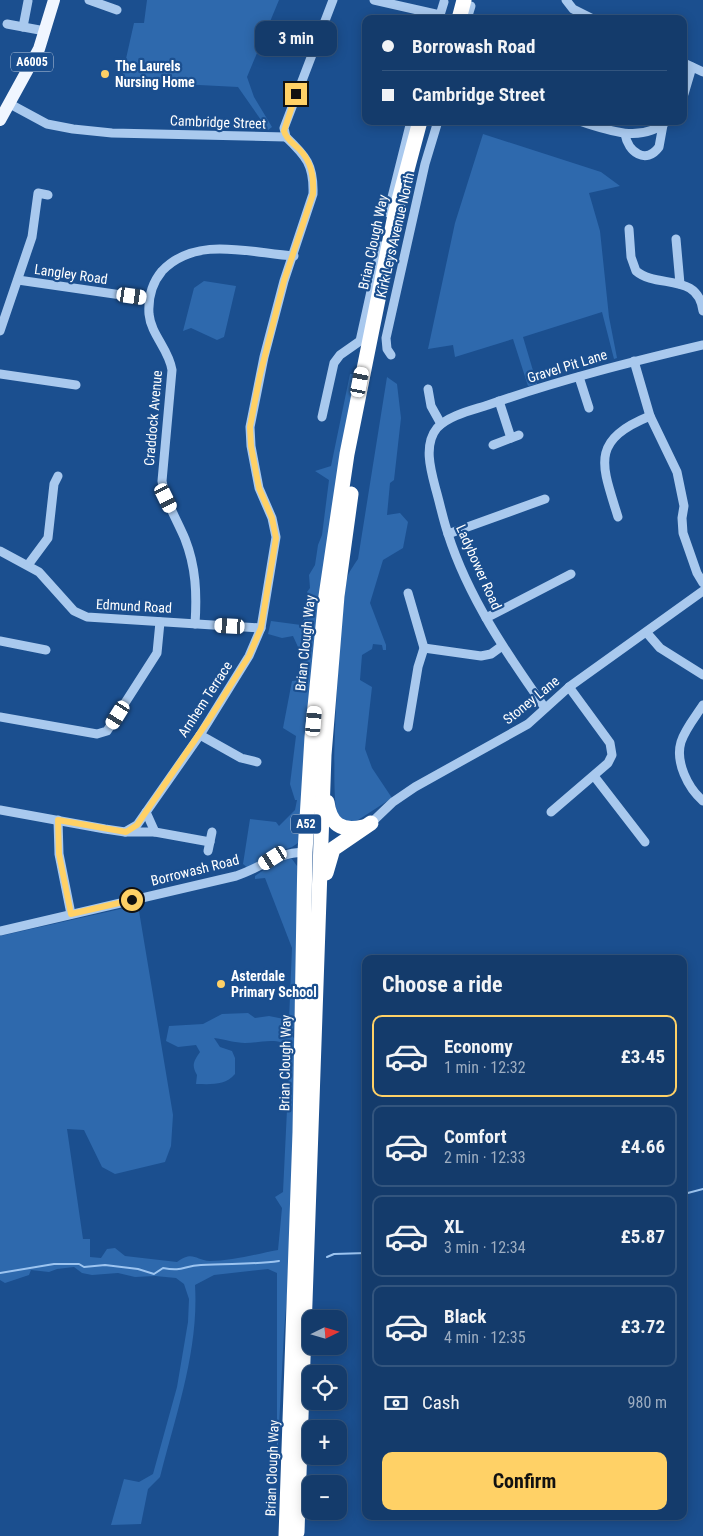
<!DOCTYPE html>
<html lang="en">
<head>
<meta charset="utf-8">
<style>
	body { margin:0; font-family:"Roboto Condensed",sans-serif; background:#214673; color:#f1f3f6; height:100vh; display:flex; flex-direction:column; font-size:19px; white-space:nowrap }
	* { box-sizing:border-box; margin:0 }
	p { font-size:16px; color:#9dadc1 }
	.icon { flex:none; width:28px; height:28px; fill:none; stroke:currentColor; stroke-width:2; stroke-linecap:round; stroke-linejoin:round }
	.map { position:relative; flex:1; overflow:hidden }
	.sheet { position:absolute; left:362px; top:955px; width:325px; height:565px; display:flex; flex-direction:column; background:#143b6b; border-radius:10px; box-shadow:0 2px 12px #0003,0 0 0 1px #33557e }
	.sheet>* { flex:none }
	.top-card { position:absolute; left:362px; top:15px; width:325px; height:110px; border-radius:10px; box-shadow:0 2px 12px #0003,0 0 0 1px #33557e; display:grid; align-content:center; height:110px; padding:0 20px; background:#143b6b }
	.needle { width:32px; rotate:85deg }
	.controls { position:absolute; left:302px; top:1310px; display:grid; gap:10px }
	.controls a { display:grid; place-items:center; width:45px; height:45px; border-radius:10px; background:#143b6b; box-shadow:0 2px 12px #0003,0 0 0 1px #33557e; font-size:25px }
	.end { position:absolute; width:22px; height:22px; margin:-11px; border:6px solid #ffd166; background:#111; box-shadow:0 0 0 2px #111 }
	.from { border-radius:50% }
	.bubble { position:absolute; height:35px; border-radius:10px; background:#143b6b; box-shadow:0 2px 12px #0003,0 0 0 1px #33557e; font-size:16px; font-weight:700; line-height:35px; text-align:center }
	.car { position:absolute; width:15px; height:30px; margin:-15px -8px; border-radius:6px; box-shadow:0 0 4px 1px #0007; background:linear-gradient(#fff 24%,#345 0 40%,#fff 0 76%,#345 0 86%,#fff 0) }
	.top-card b { display:flex; align-items:center; gap:18px; height:48px; font-size:19px }
	.top-card b+b { border-top:1px solid #33557e }
	.top-card i { width:12px; height:12px; background:#f1f3f6 }
	ul { padding:0; list-style:none }
	li { display:flex; align-items:center; gap:15px; height:82px; margin:0 10px 8px; padding:0 10px; border:2px solid #33557e; border-radius:10px }
	li div { flex:1 }
	li b { display:block; font-size:19px }
	li em { font-style:normal; font-weight:700 }
	li.active { border-color:#ffd166 }
	li>.icon { width:45px; height:45px; stroke-width:1.5 }
	h2 { padding:0 20px; font-size:22px; line-height:60px }
	.pay { display:flex; align-items:center; gap:12px; height:55px; padding:0 20px; font-size:19px }
	.pay p { margin-inline-start:auto }
	.action { display:flex; gap:10px; margin-top:auto; padding:10px 20px }
	.action a { flex:1; height:58px; border-radius:10px; background:#ffd166; color:#111; font-size:20px; font-weight:700; line-height:58px; text-align:center }
	.map>svg:first-child { display:block }
</style>
</head>
<body>
<div class="map">
<svg width="703" height="1536" viewBox="0 0 703 1536">
	<rect width="100%" height="100%" fill="#1b4f8f"/>
	<g fill="#2e69ad">
		<path d="M 147,0 L 279,0 L 247,77 L 254,97 L 272,127 L 268,130 L 238,87 L 121,81 L 134,23 L 144,23 Z"/>
		<path d="M 483,134 L 601,172 L 620,186 L 589,193 L 600,231 L 609,317 L 617,358 L 614,359 L 602,312 L 523,337 L 537,384 L 528,386 L 513,339 L 455,357 L 453,345 L 428,349 L 455,223 Z"/>
		<path d="M 204,281 L 236,286 L 224,337 L 217,340 L 191,328 L 183,331 L 194,288 Z"/>
		<path d="M 350,374 L 358,374 L 298,843 L 292,847 L 267,856 L 249,869 L 243,864 L 250,819 L 276,822 L 279,826 L 295,810 L 297,800 L 295,800 L 290,784 L 296,736 L 283,728 L 292,681 L 302,680 L 303,658 L 293,636 L 282,638 L 268,634 L 271,621 L 301,625 L 308,612 L 306,608 L 311,599 L 307,592 L 310,588 L 309,575 L 315,565 L 318,545 L 322,535 L 329,480 L 315,471 L 331,466 Z"/>
		<path d="M 387,377 L 397,384 L 401,418 L 394,480 L 390,483 L 387,515 L 400,513 L 408,522 L 403,548 L 383,560 L 370,603 L 386,645 L 386,650 L 383,650 L 382,645 L 373,644 L 372,649 L 362,655 L 360,680 L 372,687 L 365,749 L 372,768 L 392,798 L 355,822 C 349,821 342,821 338,815 C 328,798 341,607 347,579 C 348,573 354,565 358,559 Z"/>
		<path d="M 284,859 L 292,859 L 297,866 L 299,938 L 293,1037 L 297,1041 L 291,1247 L 284,1332 L 277,1463 L 277,1273 L 268,1269 L 214,1275 L 195,1285 C 199,1350 176,1414 160,1477 L 148,1489 L 141,1524 L 111,1525 L 124,1479 L 139,1482 L 153,1474 L 177,1387 L 188,1322 L 189,1299 L 184,1284 L 176,1278 L 155,1276 L 135,1277 L 118,1273 L 92,1275 L 82,1273 L 74,1267 L 57,1269 L 49,1272 L 31,1270 L 29,1275 L 5,1283 L 0,1280 L 0,936 L 138,905 L 173,1115 L 171,1146 L 165,1162 L 115,1174 L 102,1167 L 84,1130 L 67,1129 L 83,1239 L 90,1239 L 90,1257 L 101,1258 L 107,1249 L 115,1248 L 125,1256 L 177,1262 C 193,1250 195,1260 210,1261 C 230,1261 257,1254 278,1250 L 282,1208 L 275,1197 L 283,1192 L 290,1048 C 280,1036 259,1043 245,1043 C 235,1043 224,1039 214,1038 L 220,1047 L 232,1051 L 235,1058 L 235,1074 C 225,1086 210,1084 196,1084 L 197,1075 C 191,1065 194,1061 200,1052 L 196,1045 L 178,1047 L 166,1041 L 169,1026 L 203,1024 L 222,1014 L 248,1013 L 255,1018 L 269,1016 L 289,1020 L 292,948 L 265,878 L 255,879 L 255,876 L 275,862 Z"/>
	</g>
	<g fill="none" stroke-linecap="round" stroke-linejoin="round">
		<g stroke="#9cc4f0" stroke-width="2">
			<path d="M 684,1194 L 703,1189"/>
			<path d="M 327,1257 L 334,1254 L 366,1253"/>
			<path d="M 0,1273 L 54,1264 L 79,1264 L 84,1267 L 105,1265 L 138,1269 L 154,1274 L 163,1268 C 183,1272 183,1266 201,1265 C 227,1263 253,1265 279,1261"/>
		</g>
		<g stroke="#a9c9ee" stroke-width="9">
			<path d="M 89,0 L 117,10"/>
			<path d="M 374,0 L 440,15 L 439,19"/>
			<path d="M 566,0 L 573,9 L 593,19"/>
			<path d="M 440,15 L 444,2"/>
			<path d="M 467,19 L 471,6"/>
			<path d="M 7,24 L 45,31"/>
			<path d="M 23,27 L 28,1"/>
			<path d="M 684,63 L 703,72"/>
			<path d="M 684,94 L 692,67"/>
			<path d="M 10,104 L 47,124 L 73,129 L 112,133 L 286,137"/>
			<path d="M 579,121 C 608,130 641,144 667,121"/>
			<path d="M 625,134 C 628,152 646,165 659,147 L 663,125"/>
			<path d="M 286,137 L 284,128 L 333,0"/>
			<path d="M 388,213 L 411,121"/>
			<path d="M 629,229 L 631,257 L 636,271 C 657,289 698,272 703,311"/>
			<path d="M 676,239 L 680,284"/>
			<path d="M 18,280 L 149,299"/>
			<path d="M 0,331 L 32,237 L 38,193 L 48,195"/>
			<path d="M 391,355 L 387,349 L 386,338 L 425,164 L 438,121"/>
			<path d="M 634,361 L 650,416 L 677,472 L 684,506 L 682,518 L 683,533 L 697,573 L 703,583"/>
			<path d="M 0,374 L 76,385"/>
			<path d="M 579,377 L 589,408"/>
			<path d="M 428,389 L 431,406 L 441,424"/>
			<path d="M 499,401 L 511,438"/>
			<path d="M 322,417 L 334,363 L 340,355 L 360,341 L 381,246"/>
			<path d="M 493,445 L 519,435"/>
			<path d="M 618,517 C 602,465 589,441 650,416"/>
			<path d="M 448,534 L 545,499"/>
			<path d="M 0,551 L 39,572 L 74,611 L 87,617 L 261,628"/>
			<path d="M 28,565 L 48,538 L 54,484 L 58,476"/>
			<path d="M 408,593 L 424,648 L 418,667 L 408,727"/>
			<path d="M 486,618 L 571,574"/>
			<path d="M 195,624 C 197,594 196,567 185,539 C 177,520 165,501 162,481 L 172,370 C 169,349 151,335 149,314 C 148,298 152,283 162,271 C 196,235 250,253 294,256"/>
			<path d="M 647,633 L 660,648 L 703,675"/>
			<path d="M 0,641 L 46,650"/>
			<path d="M 424,648 L 481,656 L 491,654 L 502,646"/>
			<path d="M 703,705 C 696,716 685,729 681,742 C 675,762 688,788 703,801"/>
			<path d="M 545,708 C 507,654 468,597 448,534 C 443,519 440,504 436,490 C 431,471 423,445 437,428 C 449,415 473,410 488,405 C 559,380 631,362 703,345"/>
			<path d="M 0,717 L 97,734 L 107,731 L 157,653 L 160,622"/>
			<path d="M 200,735 L 241,758 L 257,762"/>
			<path d="M 594,776 L 645,842"/>
			<path d="M 0,810 L 105,829 L 125,832 L 155,832 L 210,842"/>
			<path d="M 146,812 L 155,832"/>
			<path d="M 551,812 L 608,763 L 612,755 L 610,743 L 569,687"/>
			<path d="M 58,820 L 59,854 L 71,914"/>
			<path d="M 371,823 L 393,802 L 415,787 L 528,724 L 569,687 L 703,591"/>
			<path d="M 125,832 L 137,825 L 200,735 L 249,656 L 261,628 L 276,537 L 272,518 L 259,488 L 251,446 L 250,427 L 264,357 L 284,281 L 313,194 C 314,165 306,156 286,137"/>
			<path d="M 208,851 L 212,832"/>
			<path d="M 0,931 L 236,876 C 263,867 275,853 305,852"/>
		</g>
		<path stroke="#f0f6ff" stroke-width="12" d="M 0,120 L 39,49 L 54,0"/>
		<g stroke="#fff" stroke-width="15">
			<path d="M 459,19 L 464,0"/>
			<path d="M 327,802 C 330,824 341,832 363,827"/>
			<path d="M 326,873 L 333,849 L 371,823"/>
			<path d="M 297,1532 L 324,755 L 337,596 L 351,494"/>
			<path d="M 286,1536 L 300,1132 L 305,852 L 312,737 L 326,596 L 347,454 L 395,215 L 420,121"/>
		</g>
	</g>
	<g fill="none" stroke-linecap="round" stroke-linejoin="round">
		<path stroke="#ffd166" stroke-width="6" d="M 132,900 L 71,914 L 59,854 L 58,820 L 126,832 L 137,825 L 208,721 L 249,656 L 261,628 L 276,538 L 272,518 L 259,488 L 251,446 L 250,427 L 260,375 L 284,281 L 313,194 C 314,177 312,162 299,149 C 293,143 286,139 284,131 L 296,94"/>
	</g>
	<g fill="#ffd166" stroke="#1b4f8f" stroke-width="2">
		<circle cx="105" cy="74" r="5"/>
		<circle cx="221" cy="984" r="5"/>
	</g>
	<g text-anchor="middle" stroke-width="4.5" stroke-linejoin="round" paint-order="stroke">
		<g fill="#1b4f8f" stroke="#bbcadd" stroke-width="1">
			<rect x="11" y="52.5" width="42" height="19" rx="4"/>
			<rect x="291" y="814.5" width="30" height="19" rx="4"/>
		</g>
		<g font-size="12" font-weight="bold" fill="#fff">
			<text x="32" y="66">A6005</text>
			<text x="306" y="828">A52</text>
		</g>
		<g font-size="14" font-weight="bold" fill="#fff" stroke="#1b4f8f" text-anchor="start">
			<text x="115" y="71">The Laurels<tspan x="115" dy="16">Nursing Home</tspan></text>
			<text x="231" y="981">Asterdale<tspan x="231" dy="16">Primary School</tspan></text>
		</g>
		<g font-size="14" fill="#fff" stroke="#1b4f8f">
			<text transform="translate(218 122) rotate(2)" y="5">Cambridge Street</text>
			<text transform="translate(395 235) rotate(-77)" y="5">Kirk Leys Avenue North</text>
			<text transform="translate(373 242) rotate(-78)" y="5">Brian Clough Way</text>
			<text transform="translate(71 274) rotate(8)" y="5">Langley Road</text>
			<text transform="translate(567 366) rotate(-17)" y="5">Gravel Pit Lane</text>
			<text transform="translate(153 418) rotate(-85)" y="5">Craddock Avenue</text>
			<text transform="translate(479 567) rotate(66)" y="5">Ladybower Road</text>
			<text transform="translate(134 606) rotate(3)" y="5">Edmund Road</text>
			<text transform="translate(305 643) rotate(-84)" y="5">Brian Clough Way</text>
			<text transform="translate(205 699) rotate(-57)" y="5">Arnhem Terrace</text>
			<text transform="translate(531 700) rotate(-39)" y="5">Stoney Lane</text>
			<text transform="translate(195 870) rotate(-14)" y="5">Borrowash Road</text>
			<text transform="translate(285 1063) rotate(-89)" y="5">Brian Clough Way</text>
			<text transform="translate(272 1468) rotate(-88)" y="5">Brian Clough Way</text>
		</g>
	</g>
</svg>
<div class="controls">
<a><svg class="needle" viewBox="-14 -14 28 28"><path d="M0-13l5 13h-10z" fill="#e53935"/><path d="M0 13l5-13h-10z" fill="#9dadc1"/></svg></a>
<a><svg class="icon" aria-label="locate" viewBox="0 0 24 24"><circle cx="12" cy="12" r="6"/><path d="M12 2v4M12 18v4M2 12h4M18 12h4"/></svg></a>
<a>+</a>
<a>−</a>
</div>
<i class="end from" style="left:132px;top:900px"></i>
<i class="end" style="left:296px;top:94px"></i>
<div class="bubble" style="left:255px;top:21px;width:82px">3 min</div>
<i class="car" style="left:132px;top:296px;rotate:98deg"></i>
<i class="car" style="left:360px;top:382px;rotate:11deg"></i>
<i class="car" style="left:166px;top:498px;rotate:154deg"></i>
<i class="car" style="left:230px;top:626px;rotate:273deg"></i>
<i class="car" style="left:118px;top:715px;rotate:212deg"></i>
<i class="car" style="left:314px;top:721px;rotate:5deg"></i>
<i class="car" style="left:273px;top:858px;rotate:238deg"></i>
<div class="top-card">
<b><i class="from"></i>Borrowash Road</b>
<b><i></i>Cambridge Street</b>
</div>
<section class="sheet">
<h2>Choose a ride</h2>
<ul>
<li class="active"><svg class="icon" aria-label="car" viewBox="0 0 24 24"><path d="M5 17H2v-5l4-1 3-4h7l3 4 3 1v5h-3M9 17h6M6 11h13"/><circle cx="7" cy="17" r="2"/><circle cx="17" cy="17" r="2"/></svg><div><b>Economy</b><p>1 min · 12:32</p></div><em>£3.45</em></li>
<li><svg class="icon" aria-label="car" viewBox="0 0 24 24"><path d="M5 17H2v-5l4-1 3-4h7l3 4 3 1v5h-3M9 17h6M6 11h13"/><circle cx="7" cy="17" r="2"/><circle cx="17" cy="17" r="2"/></svg><div><b>Comfort</b><p>2 min · 12:33</p></div><em>£4.66</em></li>
<li><svg class="icon" aria-label="car" viewBox="0 0 24 24"><path d="M5 17H2v-5l4-1 3-4h7l3 4 3 1v5h-3M9 17h6M6 11h13"/><circle cx="7" cy="17" r="2"/><circle cx="17" cy="17" r="2"/></svg><div><b>XL</b><p>3 min · 12:34</p></div><em>£5.87</em></li>
<li><svg class="icon" aria-label="car" viewBox="0 0 24 24"><path d="M5 17H2v-5l4-1 3-4h7l3 4 3 1v5h-3M9 17h6M6 11h13"/><circle cx="7" cy="17" r="2"/><circle cx="17" cy="17" r="2"/></svg><div><b>Black</b><p>4 min · 12:35</p></div><em>£3.72</em></li>
</ul>
<div class="pay"><svg class="icon" aria-label="cash" viewBox="0 0 24 24"><path d="M3 7h18v10H3z"/><circle cx="12" cy="12" r="2"/></svg>Cash<p>980 m</p></div>
<div class="action"><a>Confirm</a></div>
</section>
</div>
</body>
</html>
